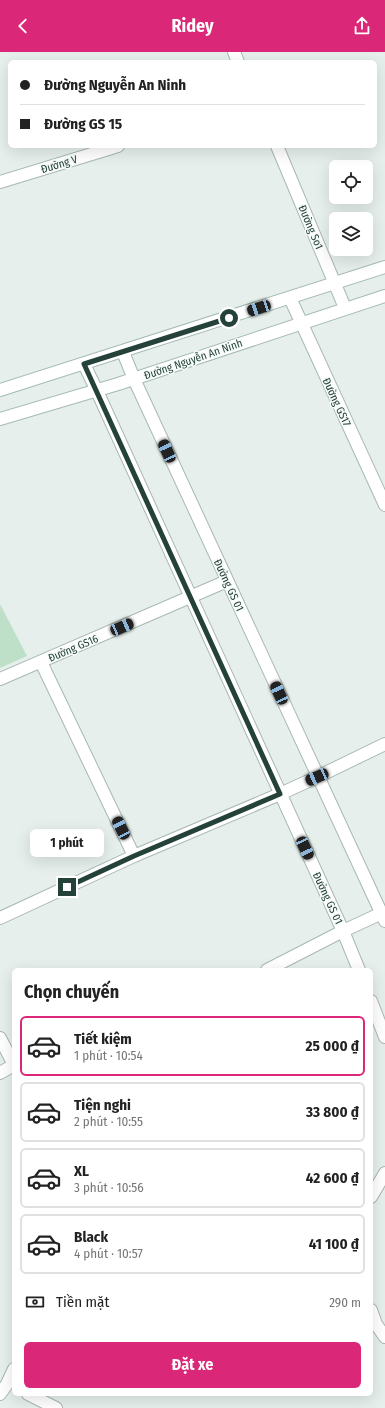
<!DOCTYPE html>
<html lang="vi">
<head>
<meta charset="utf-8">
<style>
	body { margin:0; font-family:"Fira Sans Condensed",sans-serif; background:#f2f2f2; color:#222; height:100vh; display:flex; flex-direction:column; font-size:15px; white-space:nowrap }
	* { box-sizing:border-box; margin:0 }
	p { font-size:13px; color:#767676 }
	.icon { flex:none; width:22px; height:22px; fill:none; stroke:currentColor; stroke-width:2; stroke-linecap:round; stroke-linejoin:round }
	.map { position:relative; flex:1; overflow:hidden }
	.sheet { position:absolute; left:12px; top:916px; width:361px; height:428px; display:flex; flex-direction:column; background:#fff; border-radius:6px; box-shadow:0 4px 16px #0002 }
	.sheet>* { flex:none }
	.hud { position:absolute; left:8px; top:8px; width:369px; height:88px; border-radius:6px; box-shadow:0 4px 16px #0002; display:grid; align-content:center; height:88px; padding:0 12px; background:#fff }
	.buttons { position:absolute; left:329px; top:108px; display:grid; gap:8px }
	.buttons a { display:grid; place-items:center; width:44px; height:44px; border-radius:6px; background:#fff; box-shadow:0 4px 16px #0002; font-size:20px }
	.end { position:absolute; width:18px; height:18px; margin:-9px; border:5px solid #24423a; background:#fff; box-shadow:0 0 0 2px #fff }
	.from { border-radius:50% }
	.bubble { position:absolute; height:28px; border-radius:6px; background:#fff; box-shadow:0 4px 16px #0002; font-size:13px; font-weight:700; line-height:28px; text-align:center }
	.car { position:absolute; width:12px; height:24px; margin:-12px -6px; border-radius:5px; box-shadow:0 0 3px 1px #0007; background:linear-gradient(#222 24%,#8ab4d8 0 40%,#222 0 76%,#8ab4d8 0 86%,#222 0) }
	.hud b { display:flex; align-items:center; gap:14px; height:38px; font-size:15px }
	.hud b+b { border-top:1px solid #e0e0e0 }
	.hud i { width:10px; height:10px; background:#222 }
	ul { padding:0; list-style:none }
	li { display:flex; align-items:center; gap:12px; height:60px; margin:0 8px 6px; padding:0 4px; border:2px solid #e0e0e0; border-radius:6px }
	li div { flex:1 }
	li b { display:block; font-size:15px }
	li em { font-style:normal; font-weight:700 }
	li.selected { border-color:#db2777 }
	li>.icon { width:36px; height:36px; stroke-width:1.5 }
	h2 { padding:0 12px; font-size:18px; line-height:48px }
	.pay { display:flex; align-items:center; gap:10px; height:44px; padding:0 12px; font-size:15px }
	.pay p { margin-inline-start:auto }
	.action { display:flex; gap:8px; margin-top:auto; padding:8px 12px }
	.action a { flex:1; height:46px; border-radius:6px; background:#db2777; color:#fff; font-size:16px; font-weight:700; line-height:46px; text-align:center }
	header { display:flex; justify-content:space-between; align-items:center; height:52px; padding:0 12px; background:#db2777; color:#fff; font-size:18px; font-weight:700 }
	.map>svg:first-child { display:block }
</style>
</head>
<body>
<header><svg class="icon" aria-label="back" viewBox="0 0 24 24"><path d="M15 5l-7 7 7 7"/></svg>Ridey<svg class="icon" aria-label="share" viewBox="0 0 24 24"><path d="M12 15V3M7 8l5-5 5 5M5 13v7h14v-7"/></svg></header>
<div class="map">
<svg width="385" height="1356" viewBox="0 0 385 1356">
	<rect width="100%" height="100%" fill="#e6efeb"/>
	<path fill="#bfe0c8" d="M 0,552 L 27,604 L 0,616 Z"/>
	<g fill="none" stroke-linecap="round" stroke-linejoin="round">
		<g stroke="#a8b8b2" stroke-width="14">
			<g id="minor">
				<path d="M 234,0 L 238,10"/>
				<path d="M 277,94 L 345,256"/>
				<path d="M 0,130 L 118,94"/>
				<path d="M 290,246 L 385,453"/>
				<path d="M 41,610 L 134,804"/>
				<path d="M 0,627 L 190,545"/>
				<path d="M 317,725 L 385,692"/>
				<path d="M 0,866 L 134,804 L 280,742"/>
				<path d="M 267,918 L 343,879"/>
				<path d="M 0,986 L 14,1013"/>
				<path d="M 0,1021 L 14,1013"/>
				<path d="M 0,1342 L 7,1332 L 14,1317"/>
				<path d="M 28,1342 L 56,1356"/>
			</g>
		</g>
		<g stroke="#a8b8b2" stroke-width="14">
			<g id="tertiary">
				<path d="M 134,327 L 385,869"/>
				<path d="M 97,339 L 343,879 L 359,918"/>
				<path d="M 190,545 L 227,529"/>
				<path d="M 280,742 L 317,725"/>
				<path d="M 343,879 L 382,861"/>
				<path d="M 371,949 L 385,985"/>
				<path d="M 371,1145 L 385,1121"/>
				<path d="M 371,1258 L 376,1272 L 385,1285"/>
			</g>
		</g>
		<g stroke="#a4bbb3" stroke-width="14">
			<g id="secondary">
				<path d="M 123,300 L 134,327"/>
				<path d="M 84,312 L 97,339"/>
				<path d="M 0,338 L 385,215"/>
				<path d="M 0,367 L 118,332 L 385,244"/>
			</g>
		</g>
		<use href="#minor" stroke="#fff" stroke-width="12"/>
		<use href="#tertiary" stroke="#fff" stroke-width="12"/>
		<use href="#secondary" stroke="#fff" stroke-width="12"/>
	</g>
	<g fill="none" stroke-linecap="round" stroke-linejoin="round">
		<path stroke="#24423a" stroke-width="5" d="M 67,835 L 134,804 L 280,742 L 84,312 L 229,266"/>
	</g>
	<g text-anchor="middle" stroke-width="3" stroke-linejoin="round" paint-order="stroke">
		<g font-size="11" fill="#24423a" stroke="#f7fbf9">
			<text transform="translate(59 112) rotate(-17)" y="4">Đường V</text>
			<text transform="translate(311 175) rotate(67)" y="4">Đường So1</text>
			<text transform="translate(193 307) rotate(-19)" y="4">Đường Nguyễn An Ninh</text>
			<text transform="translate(337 350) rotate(65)" y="4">Đường GS17</text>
			<text transform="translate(229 533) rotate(65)" y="4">Đường GS 01</text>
			<text transform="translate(73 596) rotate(-23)" y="4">Đường GS16</text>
			<text transform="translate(328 846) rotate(65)" y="4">Đường GS 01</text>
		</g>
	</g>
</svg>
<div class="buttons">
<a><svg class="icon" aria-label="locate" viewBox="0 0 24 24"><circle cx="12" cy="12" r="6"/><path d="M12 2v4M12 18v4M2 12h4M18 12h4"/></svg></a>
<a><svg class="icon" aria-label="layers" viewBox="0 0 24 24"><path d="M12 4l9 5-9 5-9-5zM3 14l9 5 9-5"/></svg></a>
</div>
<i class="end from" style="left:229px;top:266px"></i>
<i class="end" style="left:67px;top:835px"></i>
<div class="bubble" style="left:30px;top:777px;width:74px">1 phút</div>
<i class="car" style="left:259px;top:256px;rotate:252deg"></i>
<i class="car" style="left:167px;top:399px;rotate:335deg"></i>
<i class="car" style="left:122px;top:575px;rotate:67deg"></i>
<i class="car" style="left:279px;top:641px;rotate:335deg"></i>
<i class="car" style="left:317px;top:725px;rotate:246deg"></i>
<i class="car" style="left:121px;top:776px;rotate:334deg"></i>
<i class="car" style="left:305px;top:796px;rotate:155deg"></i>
<div class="hud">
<b><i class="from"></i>Đường Nguyễn An Ninh</b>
<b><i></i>Đường GS 15</b>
</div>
<section class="sheet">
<h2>Chọn chuyến</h2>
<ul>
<li class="selected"><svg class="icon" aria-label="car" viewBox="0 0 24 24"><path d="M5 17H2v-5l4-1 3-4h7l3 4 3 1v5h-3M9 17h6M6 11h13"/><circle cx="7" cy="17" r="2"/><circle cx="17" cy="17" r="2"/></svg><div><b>Tiết kiệm</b><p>1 phút · 10:54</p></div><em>25 000 ₫</em></li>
<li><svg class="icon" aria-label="car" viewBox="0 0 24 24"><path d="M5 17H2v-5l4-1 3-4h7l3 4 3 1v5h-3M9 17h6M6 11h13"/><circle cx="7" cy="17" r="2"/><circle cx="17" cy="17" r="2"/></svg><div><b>Tiện nghi</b><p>2 phút · 10:55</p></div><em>33 800 ₫</em></li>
<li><svg class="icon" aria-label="car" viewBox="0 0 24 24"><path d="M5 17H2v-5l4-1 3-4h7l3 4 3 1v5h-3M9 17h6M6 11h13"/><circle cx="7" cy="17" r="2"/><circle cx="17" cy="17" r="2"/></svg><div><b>XL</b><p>3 phút · 10:56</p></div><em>42 600 ₫</em></li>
<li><svg class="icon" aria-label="car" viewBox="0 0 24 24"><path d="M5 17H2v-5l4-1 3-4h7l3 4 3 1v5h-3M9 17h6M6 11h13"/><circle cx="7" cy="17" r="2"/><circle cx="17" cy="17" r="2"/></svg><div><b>Black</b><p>4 phút · 10:57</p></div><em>41 100 ₫</em></li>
</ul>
<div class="pay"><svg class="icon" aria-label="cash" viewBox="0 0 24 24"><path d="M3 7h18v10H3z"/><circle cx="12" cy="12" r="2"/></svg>Tiền mặt<p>290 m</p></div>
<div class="action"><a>Đặt xe</a></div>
</section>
</div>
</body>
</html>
